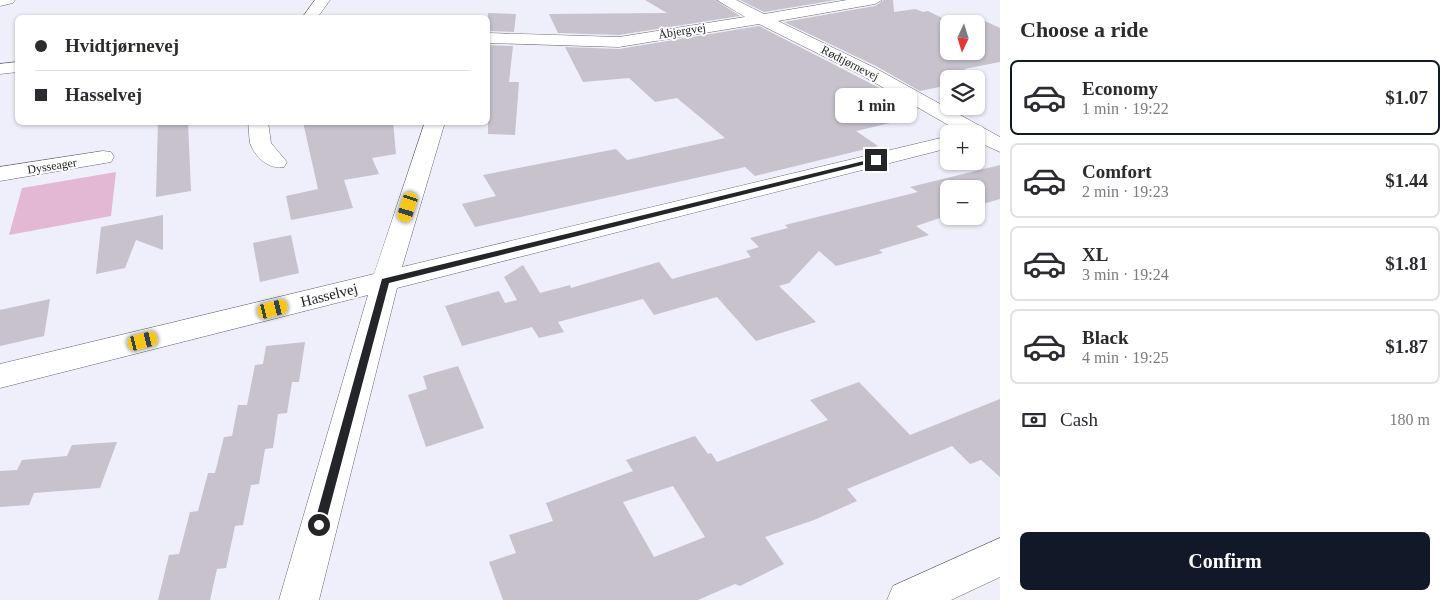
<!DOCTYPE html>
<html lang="en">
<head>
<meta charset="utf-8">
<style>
	body { margin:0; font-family:"Times New Roman",serif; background:#f2f2f3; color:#2b2b33; height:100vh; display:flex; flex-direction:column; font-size:19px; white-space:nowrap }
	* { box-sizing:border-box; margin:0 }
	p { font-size:16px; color:#7c7c81 }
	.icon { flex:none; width:28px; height:28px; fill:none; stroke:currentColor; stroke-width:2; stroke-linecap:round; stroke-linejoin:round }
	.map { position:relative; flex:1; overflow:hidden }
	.drawer { display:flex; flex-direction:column; background:#fff; width:450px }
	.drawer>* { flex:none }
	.banner { position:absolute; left:15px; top:15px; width:475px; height:110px; border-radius:8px; box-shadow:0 1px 4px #0004; display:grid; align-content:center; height:110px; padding:0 20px; background:#fff }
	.needle { width:32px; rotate:184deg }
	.buttons { position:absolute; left:940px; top:15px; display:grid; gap:10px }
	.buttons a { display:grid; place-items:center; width:45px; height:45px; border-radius:8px; background:#fff; box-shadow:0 1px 4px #0004; font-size:25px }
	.end { position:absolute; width:22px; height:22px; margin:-11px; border:6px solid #242529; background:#fff; box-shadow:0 0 0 2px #fff }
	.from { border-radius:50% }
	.bubble { position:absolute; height:35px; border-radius:8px; background:#fff; box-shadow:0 1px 4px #0004; font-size:16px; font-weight:700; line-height:35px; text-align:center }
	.car { position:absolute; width:15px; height:30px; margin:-15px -8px; border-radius:6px; box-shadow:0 0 4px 1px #0007; background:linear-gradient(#f5c518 24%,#345 0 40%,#f5c518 0 76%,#345 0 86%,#f5c518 0) }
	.banner b { display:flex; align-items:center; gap:18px; height:48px; font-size:19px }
	.banner b+b { border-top:1px solid #e1e1e2 }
	.banner i { width:12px; height:12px; background:#2b2b33 }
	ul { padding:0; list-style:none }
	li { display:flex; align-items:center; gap:15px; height:75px; margin:0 10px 8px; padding:0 10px; border:2px solid #e1e1e2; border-radius:8px }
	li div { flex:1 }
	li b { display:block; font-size:19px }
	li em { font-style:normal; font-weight:700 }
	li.active { border-color:#111827 }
	li>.icon { width:45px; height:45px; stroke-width:1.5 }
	h2 { padding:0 20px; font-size:22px; line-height:60px }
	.pay { display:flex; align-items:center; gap:12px; height:55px; padding:0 20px; font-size:19px }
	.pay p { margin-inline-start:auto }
	.primary-button { display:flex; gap:10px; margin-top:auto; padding:10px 20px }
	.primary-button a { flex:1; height:58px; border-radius:8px; background:#111827; color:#fff; font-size:20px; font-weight:700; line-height:58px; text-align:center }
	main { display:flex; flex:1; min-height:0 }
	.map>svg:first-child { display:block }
</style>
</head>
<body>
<main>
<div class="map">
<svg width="1000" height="600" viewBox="0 0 1000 600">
	<rect width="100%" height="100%" fill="#eeeffa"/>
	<path fill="#e3b8d5" d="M 116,172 L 111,216 L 9,235 L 22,188 Z"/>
	<g fill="#c7c2cc" fill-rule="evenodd">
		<path d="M 645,0 L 715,0 L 740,16 L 619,35 L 558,33 L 549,14 L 667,13 Z"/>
		<path d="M 740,0 L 836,0 L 764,12 Z"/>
		<path d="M 884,0 L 893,0 L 894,12 L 915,9 L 923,12 L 928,11 L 954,24 L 949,24 L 949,51 L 976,51 L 976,24 L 967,24 L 985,21 L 1000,28 L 1000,62 L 964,69 L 981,78 L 949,79 L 949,85 L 920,91 L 876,66 L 784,22 L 875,6 Z"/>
		<path d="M 488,13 L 516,14 L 514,32 L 488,31 Z"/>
		<path d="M 759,26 L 895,96 L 869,102 L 899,121 L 856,131 L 878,146 L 755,176 L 745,167 L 475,227 L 462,204 L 496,196 L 483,175 L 616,149 L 627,160 L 725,138 L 677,98 L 655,102 L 629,78 L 583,82 L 565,47 L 619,49 Z"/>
		<path d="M 488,45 L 513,46 L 509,82 L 519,82 L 515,135 L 488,134 Z"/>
		<path d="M 158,122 L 188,122 L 191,191 L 156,197 Z"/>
		<path d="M 303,122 L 393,122 L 396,154 L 372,158 L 379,174 L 344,180 L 353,208 L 291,220 L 286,196 L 318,189 Z"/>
		<path d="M 1000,165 L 1000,199 L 976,206 L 976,189 L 949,189 L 949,215 L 916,226 L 929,235 L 879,250 L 883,253 L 836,266 L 819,251 L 789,283 L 779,286 L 816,322 L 756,341 L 717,297 L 654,315 L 643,299 L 558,322 L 564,332 L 539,338 L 532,327 L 462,346 L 445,306 L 499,291 L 505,303 L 517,300 L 504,277 L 523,265 L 540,293 L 570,285 L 571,288 L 659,262 L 672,279 L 751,257 L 746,251 L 759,247 L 750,238 L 788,228 L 785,225 L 918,192 L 910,187 Z"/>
		<path d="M 163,215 L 163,250 L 136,240 L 125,268 L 96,274 L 101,227 Z"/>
		<path d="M 291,235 L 299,273 L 260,282 L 253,243 Z"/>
		<path d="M 50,299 L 44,336 L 0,346 L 0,310 Z"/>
		<path d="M 305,342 L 299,382 L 292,382 L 287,413 L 278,414 L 273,448 L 265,449 L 259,484 L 251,485 L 243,525 L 235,526 L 226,568 L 217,569 L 210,600 L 158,600 L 169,555 L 179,554 L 190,512 L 198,511 L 208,473 L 215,473 L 224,437 L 232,436 L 238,405 L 247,405 L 255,365 L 263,364 L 266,346 Z"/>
		<path d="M 458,366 L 484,428 L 426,447 L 408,395 L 427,389 L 423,376 Z"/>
		<path d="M 859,382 L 910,435 L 1000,399 L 1000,477 L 981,460 L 970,464 L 952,446 L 847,489 L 857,501 L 814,520 L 765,537 L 784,564 L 740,586 L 735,584 L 698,600 L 503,600 L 489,562 L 516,553 L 509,535 L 553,521 L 546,503 L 633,471 L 626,460 L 695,436 L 708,454 L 711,453 L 717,462 L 828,420 L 810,400 ZM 673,486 L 705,537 L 654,557 L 623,502 Z"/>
		<path d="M 117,442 L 100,488 L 34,493 L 29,505 L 0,507 L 0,471 L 17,470 L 22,460 L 67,456 L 72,445 Z"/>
	</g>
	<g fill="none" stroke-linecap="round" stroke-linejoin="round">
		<g stroke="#656770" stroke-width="1">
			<g id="minor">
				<path d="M 0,0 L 15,0 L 13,3 L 0,6 Z"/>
				<path d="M 315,0 L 330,0 L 317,18 L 302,18 Z"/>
				<path d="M 717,0 L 736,0 L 764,14 L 847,0 L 882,0 L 875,4 L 778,21 L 875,68 L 1000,137 L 1000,152 L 976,141 L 976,134 L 964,134 L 863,76 L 759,24 L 619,47 L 488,43 L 488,33 L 619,37 L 745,17 Z"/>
				<path d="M 18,62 L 18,72 L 0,74 L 0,64 Z"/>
				<path d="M 248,122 L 268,122 L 271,143 L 287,162 L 284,167 C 269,170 255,157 250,143 C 249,137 249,129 248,122 Z"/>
				<path d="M 425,122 L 445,122 L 402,267 L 949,136 L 949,148 L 397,288 L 319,600 L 279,600 L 368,295 L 0,388 L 0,364 L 374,274 Z"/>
				<path d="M 103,151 L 111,152 L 114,157 L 111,162 L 0,181 L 0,167 Z"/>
				<path d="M 1000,538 L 1000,577 L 951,600 L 887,600 L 893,586 Z"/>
			</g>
		</g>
		<use href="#minor" fill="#fff" fill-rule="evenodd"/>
	</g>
	<path fill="#242529" d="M 876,158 L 878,161 L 389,283 L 325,525 L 319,530 L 315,529 L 314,525 L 382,279 Z"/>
	<g text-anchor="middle" stroke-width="4" stroke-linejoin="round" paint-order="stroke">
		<g font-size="12" fill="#242529" stroke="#fdfdfd">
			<text transform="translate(682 31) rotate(-9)" y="4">Åbjergvej</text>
			<text transform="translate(850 63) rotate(27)" y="4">Rødtjørnevej</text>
			<text transform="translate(52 166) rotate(-9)" y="4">Dysseager</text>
		</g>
		<g font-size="15" fill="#242529" stroke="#fdfdfd">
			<text transform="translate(329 295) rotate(-14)" y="5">Hasselvej</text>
		</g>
	</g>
</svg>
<div class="buttons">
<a><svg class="needle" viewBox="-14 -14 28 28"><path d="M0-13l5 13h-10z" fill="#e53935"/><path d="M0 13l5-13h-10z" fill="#7c7c81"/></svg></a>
<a><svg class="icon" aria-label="layers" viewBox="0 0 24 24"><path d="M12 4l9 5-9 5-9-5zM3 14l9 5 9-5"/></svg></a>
<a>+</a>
<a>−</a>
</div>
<i class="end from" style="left:319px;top:525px"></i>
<i class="end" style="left:876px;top:160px"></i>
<div class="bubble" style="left:835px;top:88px;width:82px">1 min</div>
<i class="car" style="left:408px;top:207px;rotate:198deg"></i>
<i class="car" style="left:273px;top:309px;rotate:76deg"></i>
<i class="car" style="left:143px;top:341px;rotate:76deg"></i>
<div class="banner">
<b><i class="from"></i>Hvidtjørnevej</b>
<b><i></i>Hasselvej</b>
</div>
</div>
<section class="drawer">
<h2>Choose a ride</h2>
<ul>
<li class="active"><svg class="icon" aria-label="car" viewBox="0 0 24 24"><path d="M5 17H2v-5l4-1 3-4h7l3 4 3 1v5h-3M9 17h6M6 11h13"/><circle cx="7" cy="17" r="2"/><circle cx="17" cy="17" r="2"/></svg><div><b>Economy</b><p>1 min · 19:22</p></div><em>$1.07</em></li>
<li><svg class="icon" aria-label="car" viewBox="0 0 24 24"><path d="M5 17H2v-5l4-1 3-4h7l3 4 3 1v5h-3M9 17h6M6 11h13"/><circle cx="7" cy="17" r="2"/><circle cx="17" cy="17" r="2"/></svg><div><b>Comfort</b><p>2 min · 19:23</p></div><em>$1.44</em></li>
<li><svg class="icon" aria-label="car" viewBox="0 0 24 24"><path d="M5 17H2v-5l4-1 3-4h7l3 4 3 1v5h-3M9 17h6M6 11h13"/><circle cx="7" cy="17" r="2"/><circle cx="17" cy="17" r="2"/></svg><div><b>XL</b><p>3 min · 19:24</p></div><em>$1.81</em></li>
<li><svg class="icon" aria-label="car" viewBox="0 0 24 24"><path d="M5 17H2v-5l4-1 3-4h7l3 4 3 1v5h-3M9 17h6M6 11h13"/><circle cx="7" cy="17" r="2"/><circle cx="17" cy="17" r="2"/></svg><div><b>Black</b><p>4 min · 19:25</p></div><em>$1.87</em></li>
</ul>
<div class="pay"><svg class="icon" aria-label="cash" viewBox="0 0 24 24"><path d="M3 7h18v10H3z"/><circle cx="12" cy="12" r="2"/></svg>Cash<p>180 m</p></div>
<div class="primary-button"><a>Confirm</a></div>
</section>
</main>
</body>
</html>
